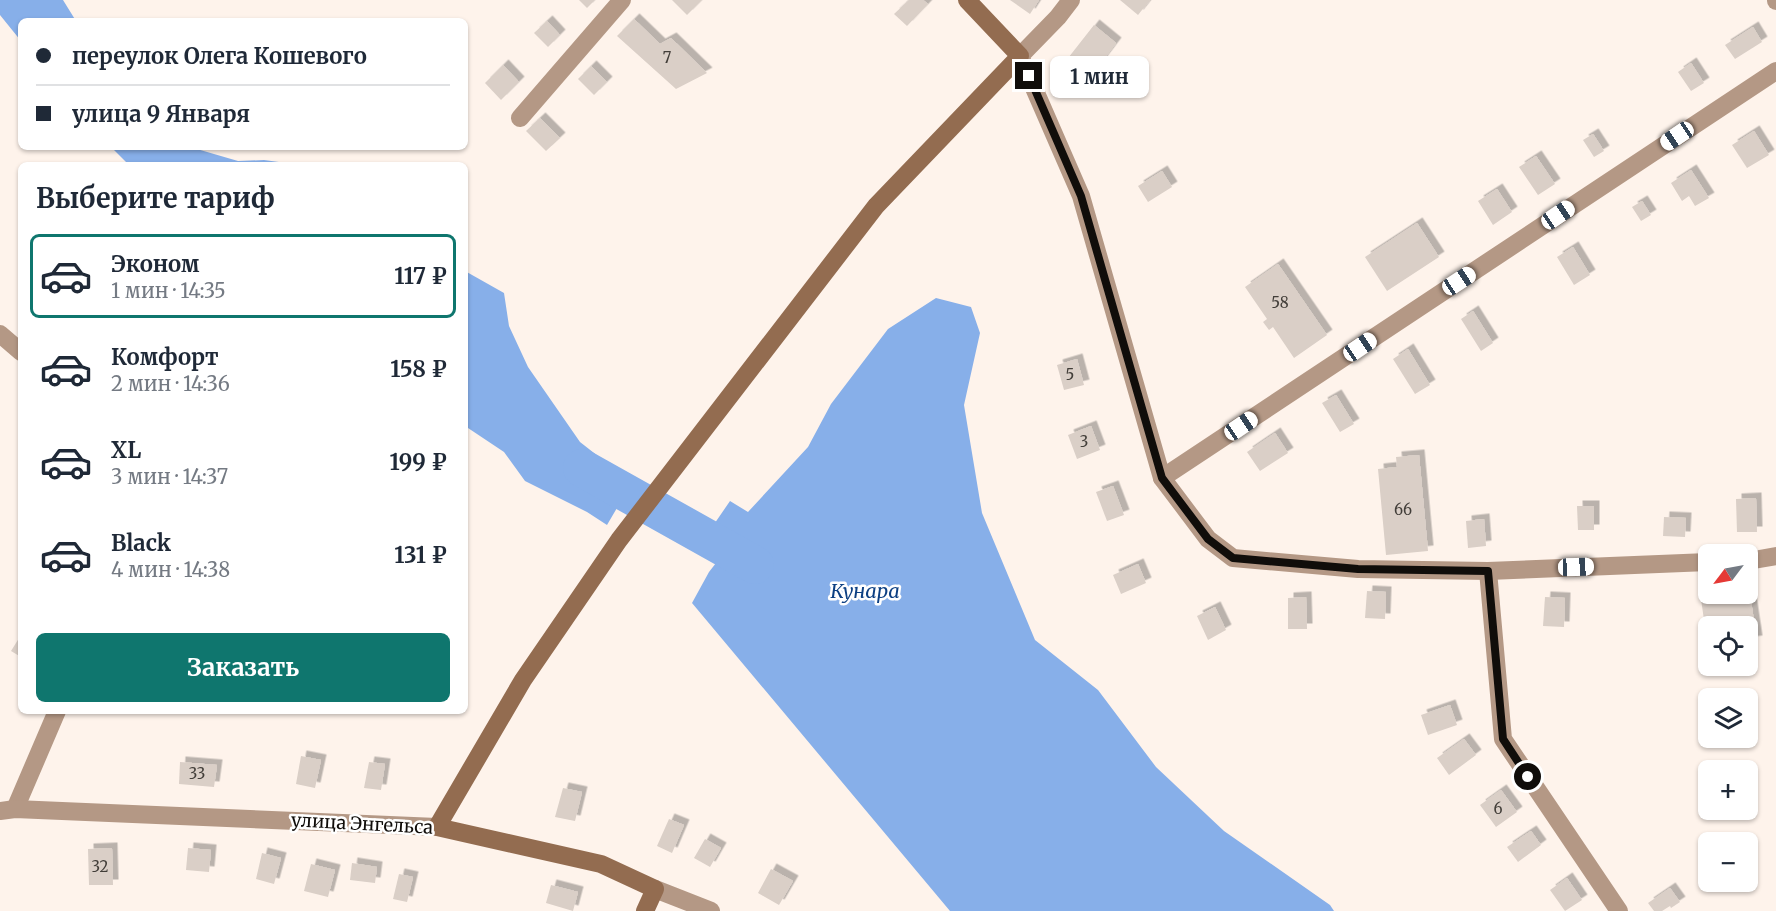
<!DOCTYPE html>
<html lang="ru">
<head>
<meta charset="utf-8">
<style>
	body { margin:0; font-family:Merriweather,serif; background:#f2f2f3; color:#1f2937; height:100vh; display:flex; flex-direction:column; font-size:22px; white-space:nowrap }
	* { box-sizing:border-box; margin:0 }
	p { font-size:20px; color:#747a83 }
	.icon { flex:none; width:33px; height:33px; fill:none; stroke:currentColor; stroke-width:2; stroke-linecap:round; stroke-linejoin:round }
	.map { position:relative; flex:1; overflow:hidden }
	.details { position:absolute; left:18px; top:162px; width:450px; height:552px; display:flex; flex-direction:column; background:#fff; border-radius:9px; box-shadow:0 2px 4px #0004 }
	.details>* { flex:none }
	.top-card { position:absolute; left:18px; top:18px; width:450px; height:132px; border-radius:9px; box-shadow:0 2px 4px #0004; display:grid; align-content:center; height:132px; padding:0 18px; background:#fff }
	.needle { width:39px; rotate:238deg }
	.tools { position:absolute; left:1698px; top:544px; display:grid; gap:12px }
	.tools a { display:grid; place-items:center; width:60px; height:60px; border-radius:9px; background:#fff; box-shadow:0 2px 4px #0004; font-size:30px }
	.end { position:absolute; width:27px; height:27px; margin:-14px; border:8px solid #100d0a; background:#fff; box-shadow:0 0 0 3px #fff }
	.from { border-radius:50% }
	.bubble { position:absolute; height:42px; border-radius:9px; background:#fff; box-shadow:0 2px 4px #0004; font-size:20px; font-weight:700; line-height:42px; text-align:center }
	.car { position:absolute; width:18px; height:36px; margin:-18px -9px; border-radius:8px; box-shadow:0 0 4px 2px #0007; background:linear-gradient(#fff 24%,#345 0 40%,#fff 0 76%,#345 0 86%,#fff 0) }
	.top-card b { display:flex; align-items:center; gap:21px; height:57px; font-size:22px }
	.top-card b+b { border-top:2px solid #e0e1e3 }
	.top-card i { width:15px; height:15px; background:#1f2937 }
	ul { padding:0; list-style:none }
	li { display:flex; align-items:center; gap:18px; height:84px; margin:0 12px 9px; padding:0 6px; border:3px solid transparent; border-radius:9px }
	li div { flex:1 }
	li b { display:block; font-size:22px }
	li em { font-style:normal; font-weight:700 }
	li.active { border-color:#0f766e }
	li>.icon { width:54px; height:54px; stroke-width:1.5 }
	h2 { padding:0 18px; font-size:27px; line-height:72px }
	.primary-button { display:flex; gap:12px; margin-top:auto; padding:12px 18px }
	.primary-button a { flex:1; height:69px; border-radius:9px; background:#0f766e; color:#fff; font-size:24px; font-weight:700; line-height:69px; text-align:center }
	.map>svg:first-child { display:block }
</style>
</head>
<body>
<div class="map">
<svg width="1776" height="911" viewBox="0 0 1776 911">
	<defs>
		<filter id="shadow"><feDropShadow dx="5.5" dy="-5.5" stdDeviation="0" flood-color="#0004"/></filter>
	</defs>
	<rect width="100%" height="100%" fill="#fef3eb"/>
	<g fill="#87afe9">
		<path d="M 0,0 L 63,0 L 76,21 L 21,21 L 21,41 L 0,15 Z"/>
		<path d="M 111,147 L 190,147 L 238,161 L 264,160 L 301,165 L 129,165 Z"/>
		<path d="M 465,271 L 504,293 L 509,326 L 528,367 L 580,442 L 603,460 L 631,484 L 607,525 L 587,512 L 525,481 L 504,452 L 465,426 Z"/>
		<path d="M 936,298 L 971,307 L 980,333 L 964,405 L 982,513 L 1035,640 L 1098,690 L 1156,767 L 1224,831 L 1330,905 L 1334,911 L 950,911 L 692,603 L 709,572 L 723,554 L 706,536 L 730,501 L 748,512 L 808,447 L 831,404 L 888,329 Z"/>
	</g>
	<g fill="none" stroke-linecap="round" stroke-linejoin="round">
		<path stroke="#87afe9" stroke-width="38" d="M 582,468 L 755,565"/>
	</g>
	<g fill="#dacfc7" filter="url(#shadow)">
		<path d="M 579,0 L 595,0 L 587,8 Z"/>
		<path d="M 672,0 L 702,0 L 687,15 Z"/>
		<path d="M 909,0 L 923,0 L 928,4 L 907,26 L 894,14 Z"/>
		<path d="M 1010,0 L 1039,0 L 1030,14 Z"/>
		<path d="M 1120,0 L 1150,0 L 1138,15 Z"/>
		<path d="M 634,19 L 660,44 L 671,38 L 707,73 L 676,89 L 617,36 Z"/>
		<path d="M 547,21 L 560,35 L 548,47 L 534,33 Z"/>
		<path d="M 1094,25 L 1116,43 L 1088,80 L 1065,62 Z"/>
		<path d="M 1753,27 L 1762,42 L 1735,59 L 1725,45 Z"/>
		<path d="M 1691,63 L 1704,83 L 1691,91 L 1678,72 Z"/>
		<path d="M 503,65 L 519,82 L 501,100 L 485,83 Z"/>
		<path d="M 591,66 L 607,82 L 594,95 L 578,79 Z"/>
		<path d="M 540,118 L 560,138 L 546,151 L 526,131 Z"/>
		<path d="M 1754,131 L 1769,155 L 1747,168 L 1732,145 Z"/>
		<path d="M 1593,134 L 1604,151 L 1594,157 L 1583,140 Z"/>
		<path d="M 1536,156 L 1555,184 L 1538,195 L 1519,167 Z"/>
		<path d="M 1691,170 L 1709,198 L 1695,206 L 1689,196 L 1682,201 L 1671,183 Z"/>
		<path d="M 1162,171 L 1172,187 L 1148,202 L 1138,186 Z"/>
		<path d="M 1497,189 L 1512,212 L 1493,225 L 1478,201 Z"/>
		<path d="M 1642,201 L 1651,215 L 1641,221 L 1632,207 Z"/>
		<path d="M 1417,223 L 1439,257 L 1387,291 L 1365,257 Z"/>
		<path d="M 1573,247 L 1590,275 L 1574,285 L 1557,257 Z"/>
		<path d="M 1278,264 L 1327,335 L 1294,358 L 1273,327 L 1269,330 L 1263,322 L 1267,319 L 1245,287 Z"/>
		<path d="M 1473,311 L 1493,343 L 1481,351 L 1461,319 Z"/>
		<path d="M 1408,349 L 1430,385 L 1415,394 L 1393,359 Z"/>
		<path d="M 1077,359 L 1084,385 L 1064,390 L 1057,365 Z"/>
		<path d="M 1336,395 L 1354,424 L 1340,432 L 1322,403 Z"/>
		<path d="M 1091,426 L 1100,450 L 1077,459 L 1068,435 Z"/>
		<path d="M 1275,433 L 1288,453 L 1260,471 L 1247,452 Z"/>
		<path d="M 1419,455 L 1428,551 L 1386,555 L 1378,469 L 1397,467 L 1396,457 Z"/>
		<path d="M 1113,486 L 1124,515 L 1107,521 L 1096,492 Z"/>
		<path d="M 1756,498 L 1757,532 L 1737,532 L 1736,499 Z"/>
		<path d="M 1577,506 L 1594,506 L 1594,530 L 1578,530 Z"/>
		<path d="M 1664,517 L 1686,518 L 1685,537 L 1663,536 Z"/>
		<path d="M 1484,519 L 1486,546 L 1468,548 L 1466,521 Z"/>
		<path d="M 1138,564 L 1146,583 L 1121,594 L 1113,575 Z"/>
		<path d="M 1748,587 L 1749,587 L 1757,641 L 1748,642 L 1748,627 L 1708,627 L 1708,641 L 1707,641 L 1700,592 L 1708,591 L 1708,594 L 1748,594 Z"/>
		<path d="M 1367,591 L 1386,592 L 1385,619 L 1365,618 Z"/>
		<path d="M 1306,597 L 1307,629 L 1288,629 L 1288,598 Z"/>
		<path d="M 1545,597 L 1565,598 L 1564,627 L 1543,626 Z"/>
		<path d="M 1215,607 L 1226,630 L 1208,640 L 1197,616 Z"/>
		<path d="M 21,635 L 21,657 L 11,651 Z"/>
		<path d="M 1450,705 L 1457,725 L 1428,735 L 1421,715 Z"/>
		<path d="M 1464,739 L 1476,755 L 1449,775 L 1437,758 Z"/>
		<path d="M 301,756 L 321,760 L 315,788 L 296,784 Z"/>
		<path d="M 180,762 L 217,765 L 214,787 L 179,784 Z"/>
		<path d="M 369,762 L 385,764 L 381,790 L 364,788 Z"/>
		<path d="M 563,788 L 582,792 L 575,821 L 555,817 Z"/>
		<path d="M 1501,790 L 1517,812 L 1496,827 L 1480,805 Z"/>
		<path d="M 669,819 L 684,825 L 672,853 L 657,846 Z"/>
		<path d="M 1531,831 L 1541,845 L 1518,862 L 1507,847 Z"/>
		<path d="M 705,839 L 721,848 L 710,867 L 694,858 Z"/>
		<path d="M 112,848 L 113,885 L 89,885 L 88,849 Z"/>
		<path d="M 188,848 L 211,850 L 209,872 L 186,870 Z"/>
		<path d="M 262,853 L 281,858 L 274,884 L 256,879 Z"/>
		<path d="M 352,863 L 377,867 L 375,883 L 350,880 Z"/>
		<path d="M 311,864 L 335,870 L 328,897 L 304,891 Z"/>
		<path d="M 771,869 L 793,881 L 779,905 L 758,893 Z"/>
		<path d="M 399,874 L 413,877 L 407,902 L 393,899 Z"/>
		<path d="M 1567,878 L 1582,900 L 1565,911 L 1550,890 Z"/>
		<path d="M 551,885 L 578,892 L 573,911 L 546,903 Z"/>
		<path d="M 1670,888 L 1680,902 L 1671,908 L 1670,906 L 1662,911 L 1654,911 L 1648,903 Z"/>
	</g>
	<g fill="none" stroke-linecap="round" stroke-linejoin="round">
		<g stroke="#b49885" stroke-width="18">
			<path d="M 1071,0 L 1058,17 L 1020,56 L 1081,196 L 1162,478 L 1208,539 L 1233,558 L 1358,569 L 1488,571 L 1708,562"/>
			<path d="M 1776,0 L 1776,1"/>
			<path d="M 520,118 L 622,0"/>
			<path d="M 0,334 L 21,352"/>
			<path d="M 1162,478 L 1776,71"/>
			<path d="M 1748,561 L 1776,556"/>
			<path d="M 1488,571 L 1503,739 L 1619,911"/>
			<path d="M 15,809 L 57,711"/>
			<path d="M 0,811 L 15,809 L 437,827"/>
			<path d="M 655,889 L 711,911"/>
		</g>
		<path stroke="#936c50" stroke-width="18" d="M 645,911 L 655,889 L 601,864 L 437,827 L 523,680 L 619,540 L 876,206 L 1020,56 L 967,0"/>
	</g>
	<g fill="none" stroke-linecap="round" stroke-linejoin="round">
		<path stroke="#100d0a" stroke-width="8" d="M 1029,76 L 1081,196 L 1162,478 L 1208,539 L 1233,558 L 1358,569 L 1488,571 L 1503,739 L 1528,777"/>
	</g>
	<g text-anchor="middle" stroke-width="5" stroke-linejoin="round" paint-order="stroke">
		<g font-size="15" fill="#423e39">
			<text x="667" y="63">7</text>
			<text x="1280" y="308">58</text>
			<text x="1070" y="380">5</text>
			<text x="1084" y="447">3</text>
			<text x="1403" y="515">66</text>
			<text x="197" y="779">33</text>
			<text x="1498" y="814">6</text>
			<text x="100" y="872">32</text>
		</g>
		<g font-size="18" fill="#100d0a" stroke="#fff">
			<text transform="translate(362 824) rotate(3)" y="6">улица Энгельса</text>
		</g>
		<g font-size="20" font-style="italic" fill="#0d4083" stroke="#fff">
			<text x="865" y="598">Кунара</text>
		</g>
	</g>
</svg>
<div class="tools">
<a><svg class="needle" viewBox="-14 -14 28 28"><path d="M0-13l5 13h-10z" fill="#e53935"/><path d="M0 13l5-13h-10z" fill="#747a83"/></svg></a>
<a><svg class="icon" aria-label="locate" viewBox="0 0 24 24"><circle cx="12" cy="12" r="6"/><path d="M12 2v4M12 18v4M2 12h4M18 12h4"/></svg></a>
<a><svg class="icon" aria-label="layers" viewBox="0 0 24 24"><path d="M12 4l9 5-9 5-9-5zM3 14l9 5 9-5"/></svg></a>
<a>+</a>
<a>−</a>
</div>
<i class="end from" style="left:1528px;top:777px"></i>
<i class="end" style="left:1029px;top:76px"></i>
<div class="bubble" style="left:1050px;top:56px;width:99px">1 мин</div>
<i class="car" style="left:1677px;top:136px;rotate:236deg"></i>
<i class="car" style="left:1558px;top:215px;rotate:56deg"></i>
<i class="car" style="left:1459px;top:281px;rotate:57deg"></i>
<i class="car" style="left:1360px;top:347px;rotate:56deg"></i>
<i class="car" style="left:1241px;top:426px;rotate:56deg"></i>
<i class="car" style="left:1576px;top:567px;rotate:88deg"></i>
<div class="top-card">
<b><i class="from"></i>переулок Олега Кошевого</b>
<b><i></i>улица 9 Января</b>
</div>
<section class="details">
<h2>Выберите тариф</h2>
<ul>
<li class="active"><svg class="icon" aria-label="car" viewBox="0 0 24 24"><path d="M5 17H2v-5l4-1 3-4h7l3 4 3 1v5h-3M9 17h6M6 11h13"/><circle cx="7" cy="17" r="2"/><circle cx="17" cy="17" r="2"/></svg><div><b>Эконом</b><p>1 мин · 14:35</p></div><em>117 ₽</em></li>
<li><svg class="icon" aria-label="car" viewBox="0 0 24 24"><path d="M5 17H2v-5l4-1 3-4h7l3 4 3 1v5h-3M9 17h6M6 11h13"/><circle cx="7" cy="17" r="2"/><circle cx="17" cy="17" r="2"/></svg><div><b>Комфорт</b><p>2 мин · 14:36</p></div><em>158 ₽</em></li>
<li><svg class="icon" aria-label="car" viewBox="0 0 24 24"><path d="M5 17H2v-5l4-1 3-4h7l3 4 3 1v5h-3M9 17h6M6 11h13"/><circle cx="7" cy="17" r="2"/><circle cx="17" cy="17" r="2"/></svg><div><b>XL</b><p>3 мин · 14:37</p></div><em>199 ₽</em></li>
<li><svg class="icon" aria-label="car" viewBox="0 0 24 24"><path d="M5 17H2v-5l4-1 3-4h7l3 4 3 1v5h-3M9 17h6M6 11h13"/><circle cx="7" cy="17" r="2"/><circle cx="17" cy="17" r="2"/></svg><div><b>Black</b><p>4 мин · 14:38</p></div><em>131 ₽</em></li>
</ul>
<div class="primary-button"><a>Заказать</a></div>
</section>
</div>
</body>
</html>
